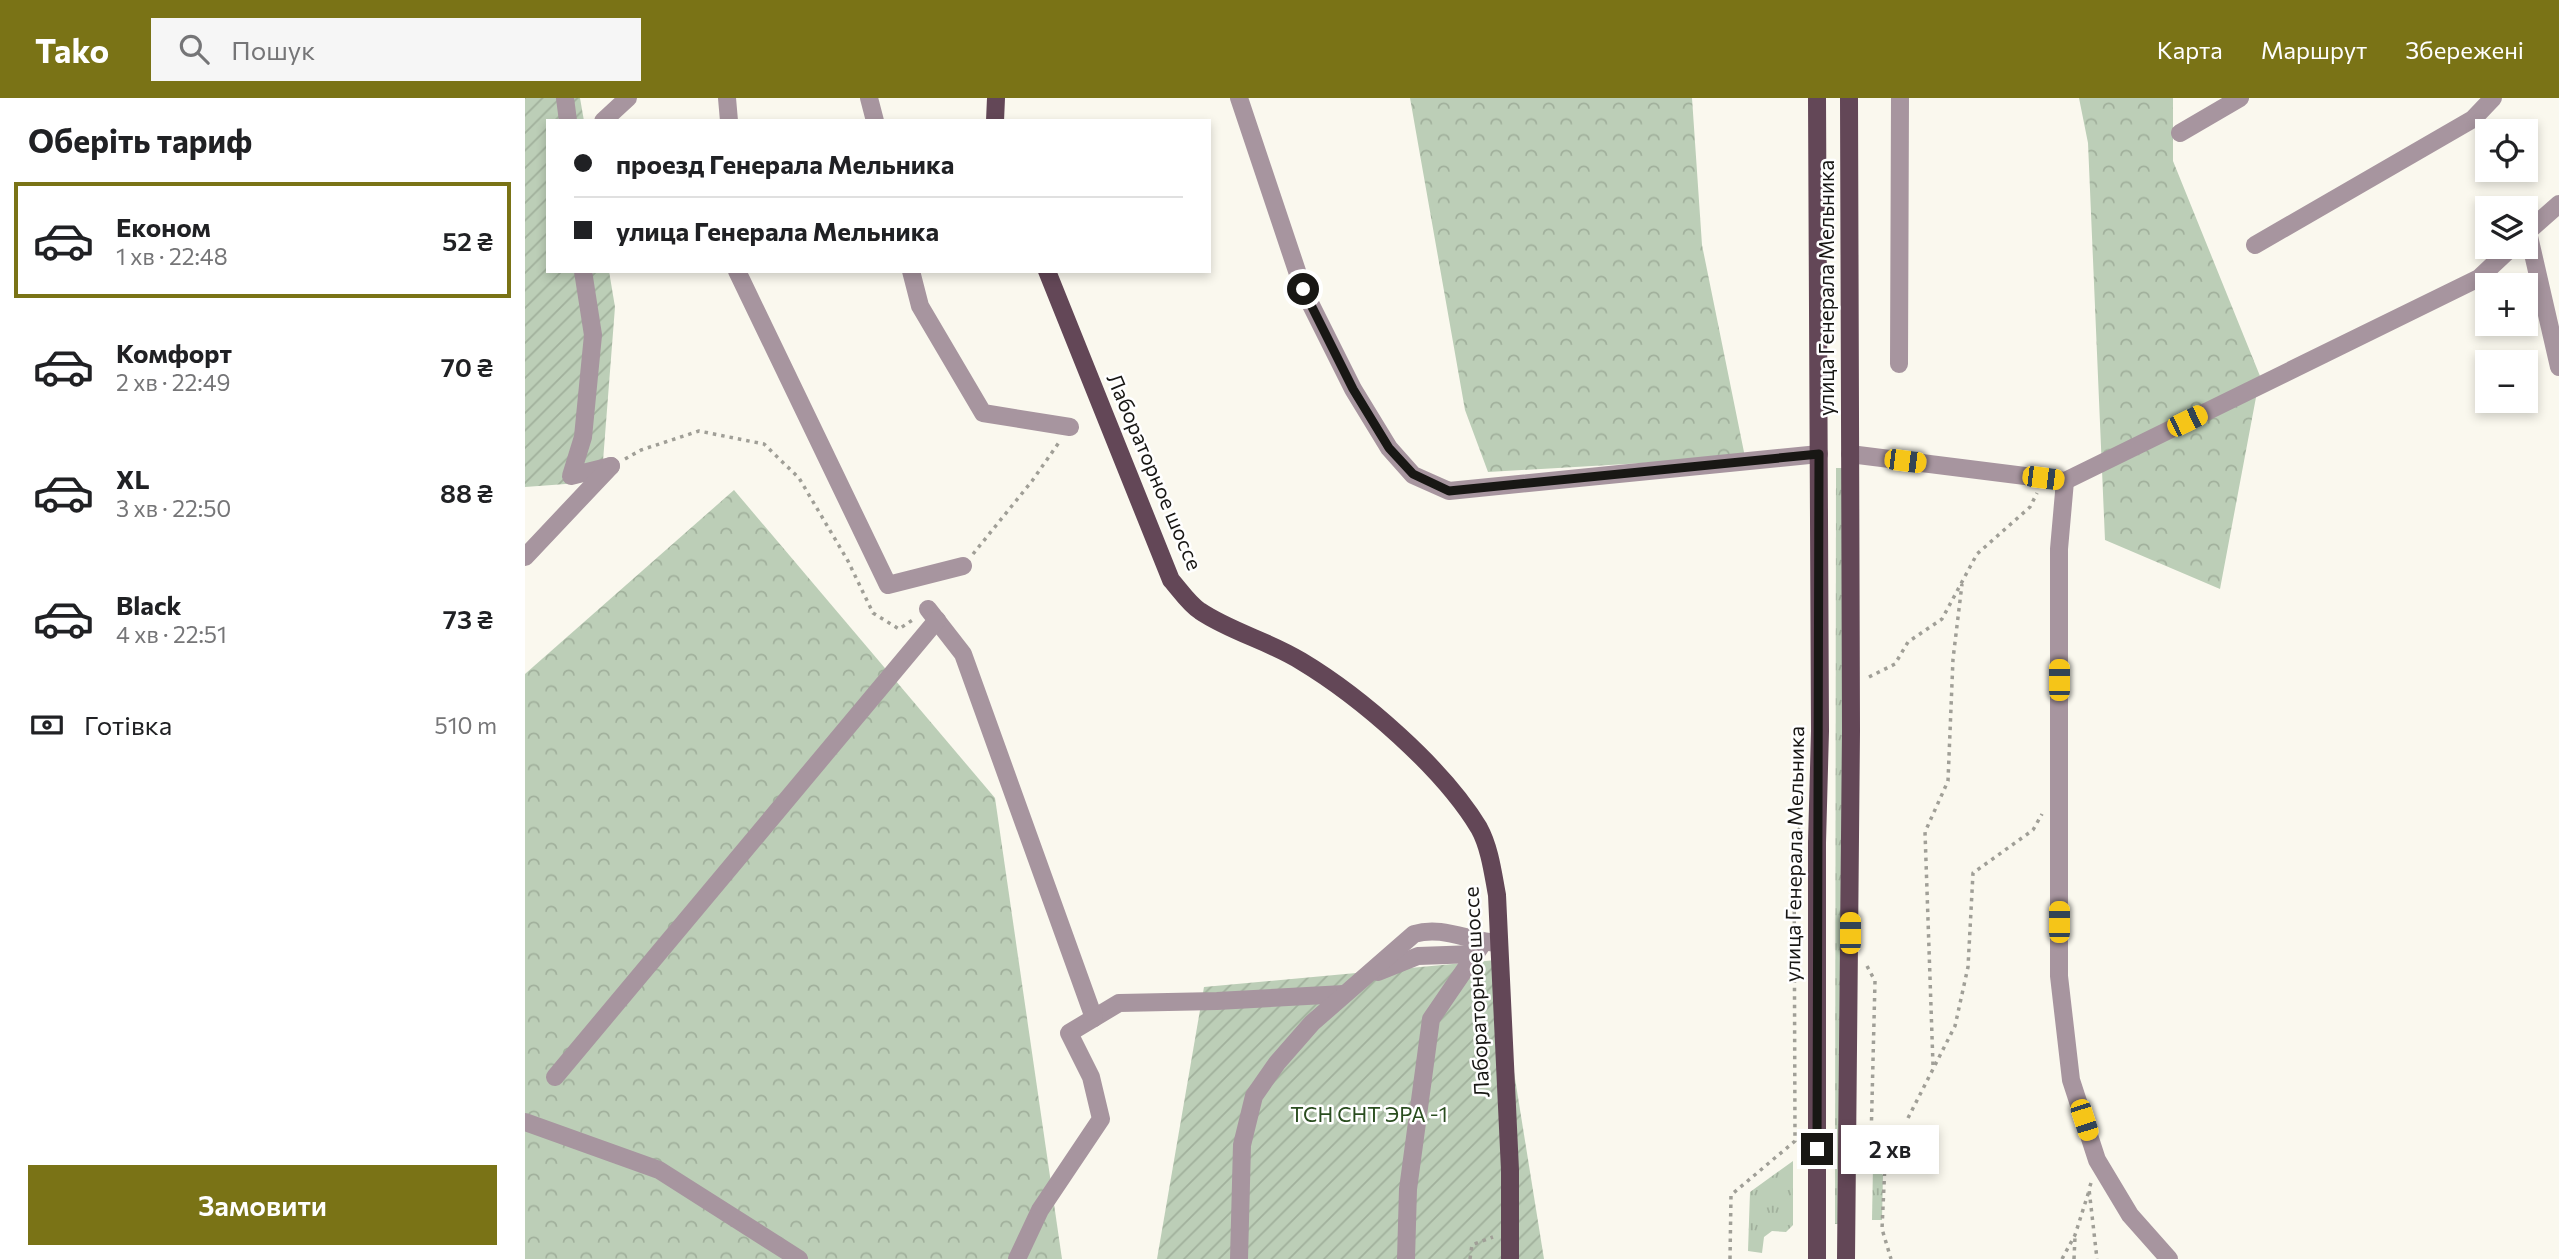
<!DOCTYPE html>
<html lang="uk">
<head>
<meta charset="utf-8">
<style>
	body { margin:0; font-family:Commissioner,sans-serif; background:#f6f6f6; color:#202124; height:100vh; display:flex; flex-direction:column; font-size:26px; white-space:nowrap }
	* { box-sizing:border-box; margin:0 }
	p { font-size:23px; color:#757577 }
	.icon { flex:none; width:38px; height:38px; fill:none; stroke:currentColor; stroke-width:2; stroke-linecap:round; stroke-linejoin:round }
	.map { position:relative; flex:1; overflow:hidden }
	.drawer { display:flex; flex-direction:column; background:#fff; width:525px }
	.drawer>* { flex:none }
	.hud { position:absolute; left:21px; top:21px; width:665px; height:154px; border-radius:0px; box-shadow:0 4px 10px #0003; display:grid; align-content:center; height:154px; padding:0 28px; background:#fff }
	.controls { position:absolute; left:1950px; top:21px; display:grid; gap:14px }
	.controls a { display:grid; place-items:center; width:63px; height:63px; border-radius:0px; background:#fff; box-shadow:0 4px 10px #0003; font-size:35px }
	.end { position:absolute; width:32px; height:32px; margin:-16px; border:9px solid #181714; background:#fff; box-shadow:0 0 0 4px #fff }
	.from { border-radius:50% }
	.bubble { position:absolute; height:49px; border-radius:0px; background:#fff; box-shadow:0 4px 10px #0003; font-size:23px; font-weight:600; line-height:49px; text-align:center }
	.car { position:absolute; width:21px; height:42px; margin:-21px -10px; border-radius:9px; box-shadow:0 0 5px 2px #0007; background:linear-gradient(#f5c518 24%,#345 0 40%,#f5c518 0 76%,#345 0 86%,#f5c518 0) }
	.hud b { display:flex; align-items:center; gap:24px; height:66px; font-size:26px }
	.hud b+b { border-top:2px solid #e0e0e0 }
	.hud i { width:18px; height:18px; background:#202124 }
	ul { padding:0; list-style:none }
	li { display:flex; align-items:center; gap:21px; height:116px; margin:0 14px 10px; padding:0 14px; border:4px solid transparent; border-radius:0px }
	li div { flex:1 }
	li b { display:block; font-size:26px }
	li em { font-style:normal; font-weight:600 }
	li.on { border-color:#7a7316 }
	li>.icon { width:63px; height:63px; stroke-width:1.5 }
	h2 { padding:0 28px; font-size:32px; line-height:84px }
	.pay { display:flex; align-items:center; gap:18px; height:77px; padding:0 28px; font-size:26px }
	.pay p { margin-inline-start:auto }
	.primary-button { display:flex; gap:14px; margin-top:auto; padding:14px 28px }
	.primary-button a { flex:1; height:80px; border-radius:0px; background:#7a7316; color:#fff; font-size:28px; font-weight:600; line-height:80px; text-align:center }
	header { display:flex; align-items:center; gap:42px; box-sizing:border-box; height:98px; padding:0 35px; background:#7a7316; color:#fff }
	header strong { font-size:33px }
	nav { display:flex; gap:38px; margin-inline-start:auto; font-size:24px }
	.search { width:490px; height:63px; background:#f6f6f6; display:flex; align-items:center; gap:18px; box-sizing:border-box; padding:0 24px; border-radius:0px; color:#757577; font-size:26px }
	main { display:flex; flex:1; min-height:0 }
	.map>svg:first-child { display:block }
</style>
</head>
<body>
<header>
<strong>Tako</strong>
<div class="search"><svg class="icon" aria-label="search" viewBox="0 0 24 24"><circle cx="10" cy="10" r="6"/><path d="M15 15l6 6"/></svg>Пошук</div>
<nav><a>Карта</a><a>Маршрут</a><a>Збережені</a></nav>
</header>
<main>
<section class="drawer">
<h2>Оберіть тариф</h2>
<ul>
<li class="on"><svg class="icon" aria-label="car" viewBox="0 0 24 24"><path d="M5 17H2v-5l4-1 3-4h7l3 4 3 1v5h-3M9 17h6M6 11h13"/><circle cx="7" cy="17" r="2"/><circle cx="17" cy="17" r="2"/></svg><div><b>Економ</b><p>1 хв · 22:48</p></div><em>52 ₴</em></li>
<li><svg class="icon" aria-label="car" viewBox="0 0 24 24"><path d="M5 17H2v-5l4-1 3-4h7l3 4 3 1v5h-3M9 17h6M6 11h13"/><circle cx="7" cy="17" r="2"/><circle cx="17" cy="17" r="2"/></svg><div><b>Комфорт</b><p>2 хв · 22:49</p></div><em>70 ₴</em></li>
<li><svg class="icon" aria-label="car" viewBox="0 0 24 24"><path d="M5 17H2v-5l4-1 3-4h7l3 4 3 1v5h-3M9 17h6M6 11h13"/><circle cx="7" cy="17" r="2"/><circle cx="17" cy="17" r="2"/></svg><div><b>XL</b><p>3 хв · 22:50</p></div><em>88 ₴</em></li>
<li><svg class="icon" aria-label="car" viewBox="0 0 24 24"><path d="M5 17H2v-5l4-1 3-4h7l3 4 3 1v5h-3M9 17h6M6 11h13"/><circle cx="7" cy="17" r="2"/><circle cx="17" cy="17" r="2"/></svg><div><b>Black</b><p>4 хв · 22:51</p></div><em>73 ₴</em></li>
</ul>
<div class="pay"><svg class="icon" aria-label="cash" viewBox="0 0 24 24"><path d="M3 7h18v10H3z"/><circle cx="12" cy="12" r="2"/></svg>Готівка<p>510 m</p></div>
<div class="primary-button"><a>Замовити</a></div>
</section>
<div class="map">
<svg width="2034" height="1161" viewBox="0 0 2034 1161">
	<defs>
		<pattern id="grass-tufts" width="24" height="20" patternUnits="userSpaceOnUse" patternTransform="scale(1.75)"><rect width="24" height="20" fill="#bcceb7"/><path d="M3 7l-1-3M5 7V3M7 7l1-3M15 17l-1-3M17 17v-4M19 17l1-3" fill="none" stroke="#a1b09c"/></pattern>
		<pattern id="forest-crowns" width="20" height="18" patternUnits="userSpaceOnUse" patternTransform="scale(1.75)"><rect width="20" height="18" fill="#bcceb7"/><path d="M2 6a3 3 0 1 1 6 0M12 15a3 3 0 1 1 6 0" fill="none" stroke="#a1b09c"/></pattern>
		<pattern id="garden-furrows" width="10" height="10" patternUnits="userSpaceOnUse" patternTransform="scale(1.75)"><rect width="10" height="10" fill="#bcceb7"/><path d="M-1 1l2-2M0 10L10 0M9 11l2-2" fill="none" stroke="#a1b09c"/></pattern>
	</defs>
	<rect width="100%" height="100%" fill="#faf8ee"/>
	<g fill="url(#grass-tufts)">
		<path d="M 1311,370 L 1320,370 L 1319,1126 L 1310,1126 Z"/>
		<path d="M 1268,1063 L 1268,1127 L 1261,1134 L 1247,1133 L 1239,1139 L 1237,1155 L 1223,1153 L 1225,1094 Z"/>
		<path d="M 1348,1068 L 1358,1077 L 1357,1122 L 1347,1122 Z"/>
	</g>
	<g fill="url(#forest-crowns)">
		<path d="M 885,0 L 1167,0 L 1177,147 L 1220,359 L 963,374 L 940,312 Z"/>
		<path d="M 1554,0 L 1648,0 L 1648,63 L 1735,278 L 1695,491 L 1580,442 L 1563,45 Z"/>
		<path d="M 209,392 L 470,700 L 537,1161 L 0,1161 L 0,576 Z"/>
	</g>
	<g fill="url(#garden-furrows)">
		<path d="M 0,0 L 55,0 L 59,23 L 23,23 L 23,173 L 84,173 L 90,209 L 78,363 L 54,385 L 0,389 Z"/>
		<path d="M 971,862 L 1019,1161 L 632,1161 L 679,889 Z"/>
	</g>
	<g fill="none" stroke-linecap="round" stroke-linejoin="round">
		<g stroke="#a09f97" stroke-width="3.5" stroke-dasharray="3.5 5" stroke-linecap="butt">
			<path d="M 100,361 L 116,352 L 174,333 L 239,346 L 274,380 L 323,463 L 348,515 L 374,531 L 389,521"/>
			<path d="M 448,456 L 507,383 L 535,343"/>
			<path d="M 1344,579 L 1370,566 L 1383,544 L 1417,521 L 1452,456 L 1505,409 L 1512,395"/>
			<path d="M 1342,868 L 1350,883 L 1346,1043 L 1360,1066 L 1357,1131 L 1366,1161"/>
			<path d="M 1408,967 L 1400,734 L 1423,683 L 1428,561 L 1437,486"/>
			<path d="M 1383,1020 L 1430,928 L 1443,869 L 1448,775 L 1508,732 L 1517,716"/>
			<path d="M 1566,1085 L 1564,1091 L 1572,1161"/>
			<path d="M 945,1161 L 947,1147 L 968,1139"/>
			<path d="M 1205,1161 L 1206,1097 L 1270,1043 L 1269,738 L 1275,730"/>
			<path d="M 1537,1161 L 1550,1137 L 1564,1093"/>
			<path d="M 1549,1161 L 1550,1139"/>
		</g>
		<g stroke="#a7959f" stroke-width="18">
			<path d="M 40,0 L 43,23"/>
			<path d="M 202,0 L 204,23"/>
			<path d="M 344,0 L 350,23"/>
			<path d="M 714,0 L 778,191 L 828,291 L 864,350 L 888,377 L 924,393 L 1294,356"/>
			<path d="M 78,23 L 103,0"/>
			<path d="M 1655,35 L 1715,0"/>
			<path d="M 2003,134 L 2034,269"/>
			<path d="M 2000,136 L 2034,106"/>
			<path d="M 1730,147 L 1948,21 L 1968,0"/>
			<path d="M 58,173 L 68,237 L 58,339 L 46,378 L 86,368"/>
			<path d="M 212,173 L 363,487 L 438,468"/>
			<path d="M 386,173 L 395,208 L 458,315 L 545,329"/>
			<path d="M 1374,266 L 1375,0"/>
			<path d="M 1325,356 L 1540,383 L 1954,180 L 1987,149"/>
			<path d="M 1540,383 L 1534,451 L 1534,878 L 1546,982 L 1572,1062 L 1605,1117 L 1644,1161"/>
			<path d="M 0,459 L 86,368"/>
			<path d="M 403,511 L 438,556 L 569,920 L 594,905 L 692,903 L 819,896"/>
			<path d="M 853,874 L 893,858 L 950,856"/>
			<path d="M 30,979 L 412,522"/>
			<path d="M 0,1024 L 134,1072 L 274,1161"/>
			<path d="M 492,1161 L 515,1112 L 576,1021 L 566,979 L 544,935 L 569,920"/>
			<path d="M 714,1161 L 717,1047 L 729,998 L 752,965 L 787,925 L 889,836 C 918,827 945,844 974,845"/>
			<path d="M 881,1161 L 883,1091 L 906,921 L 958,845"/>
		</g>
		<g stroke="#634757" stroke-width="18">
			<path d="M 470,23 L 471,0"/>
			<path d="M 522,173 L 646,482 C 655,492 664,506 675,513 C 706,534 744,543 776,563 C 836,599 918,670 954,730 C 965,750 968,776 972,797 L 985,1072 L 985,1161"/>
			<path d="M 1292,1161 L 1292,745 L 1295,633 L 1292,0"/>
			<path d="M 1321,1161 L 1326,633 L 1324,0"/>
		</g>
	</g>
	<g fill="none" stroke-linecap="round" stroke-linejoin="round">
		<path stroke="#181714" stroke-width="9" d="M 778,191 L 828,291 L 864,350 L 888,376 L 924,393 L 1294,356 L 1292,1051"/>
	</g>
	<g text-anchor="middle" stroke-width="5" stroke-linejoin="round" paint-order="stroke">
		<g font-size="21" fill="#181714" stroke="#fff">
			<text transform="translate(1302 190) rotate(-90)" y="7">улица Генерала Мельника</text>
			<text transform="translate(629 374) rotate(67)" y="7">Лабораторное шоссе</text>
			<text transform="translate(1270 756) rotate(-89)" y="7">улица Генерала Мельника</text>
			<text transform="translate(952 894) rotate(-93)" y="7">Лабораторное шоссе</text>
		</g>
		<g font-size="21" fill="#2a4d1f" stroke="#fff">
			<text x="844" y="1024">ТСН СНТ ЭРА -1</text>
		</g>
	</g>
</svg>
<div class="controls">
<a><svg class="icon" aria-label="locate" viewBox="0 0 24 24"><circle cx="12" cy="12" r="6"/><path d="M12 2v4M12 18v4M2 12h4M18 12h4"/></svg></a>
<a><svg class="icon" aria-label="layers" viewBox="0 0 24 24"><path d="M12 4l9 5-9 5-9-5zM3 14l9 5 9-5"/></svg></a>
<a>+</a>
<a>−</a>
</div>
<i class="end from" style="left:778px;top:191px"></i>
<i class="end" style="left:1292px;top:1051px"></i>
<div class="bubble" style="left:1316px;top:1027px;width:98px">2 хв</div>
<i class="car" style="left:1662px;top:323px;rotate:64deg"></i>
<i class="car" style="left:1380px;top:363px;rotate:97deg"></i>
<i class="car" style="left:1518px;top:380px;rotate:97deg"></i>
<i class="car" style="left:1534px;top:582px;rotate:0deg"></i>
<i class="car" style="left:1534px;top:824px;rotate:0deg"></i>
<i class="car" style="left:1325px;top:835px;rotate:0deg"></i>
<i class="car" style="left:1559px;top:1022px;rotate:162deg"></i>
<div class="hud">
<b><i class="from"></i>проезд Генерала Мельника</b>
<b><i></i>улица Генерала Мельника</b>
</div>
</div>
</main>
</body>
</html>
